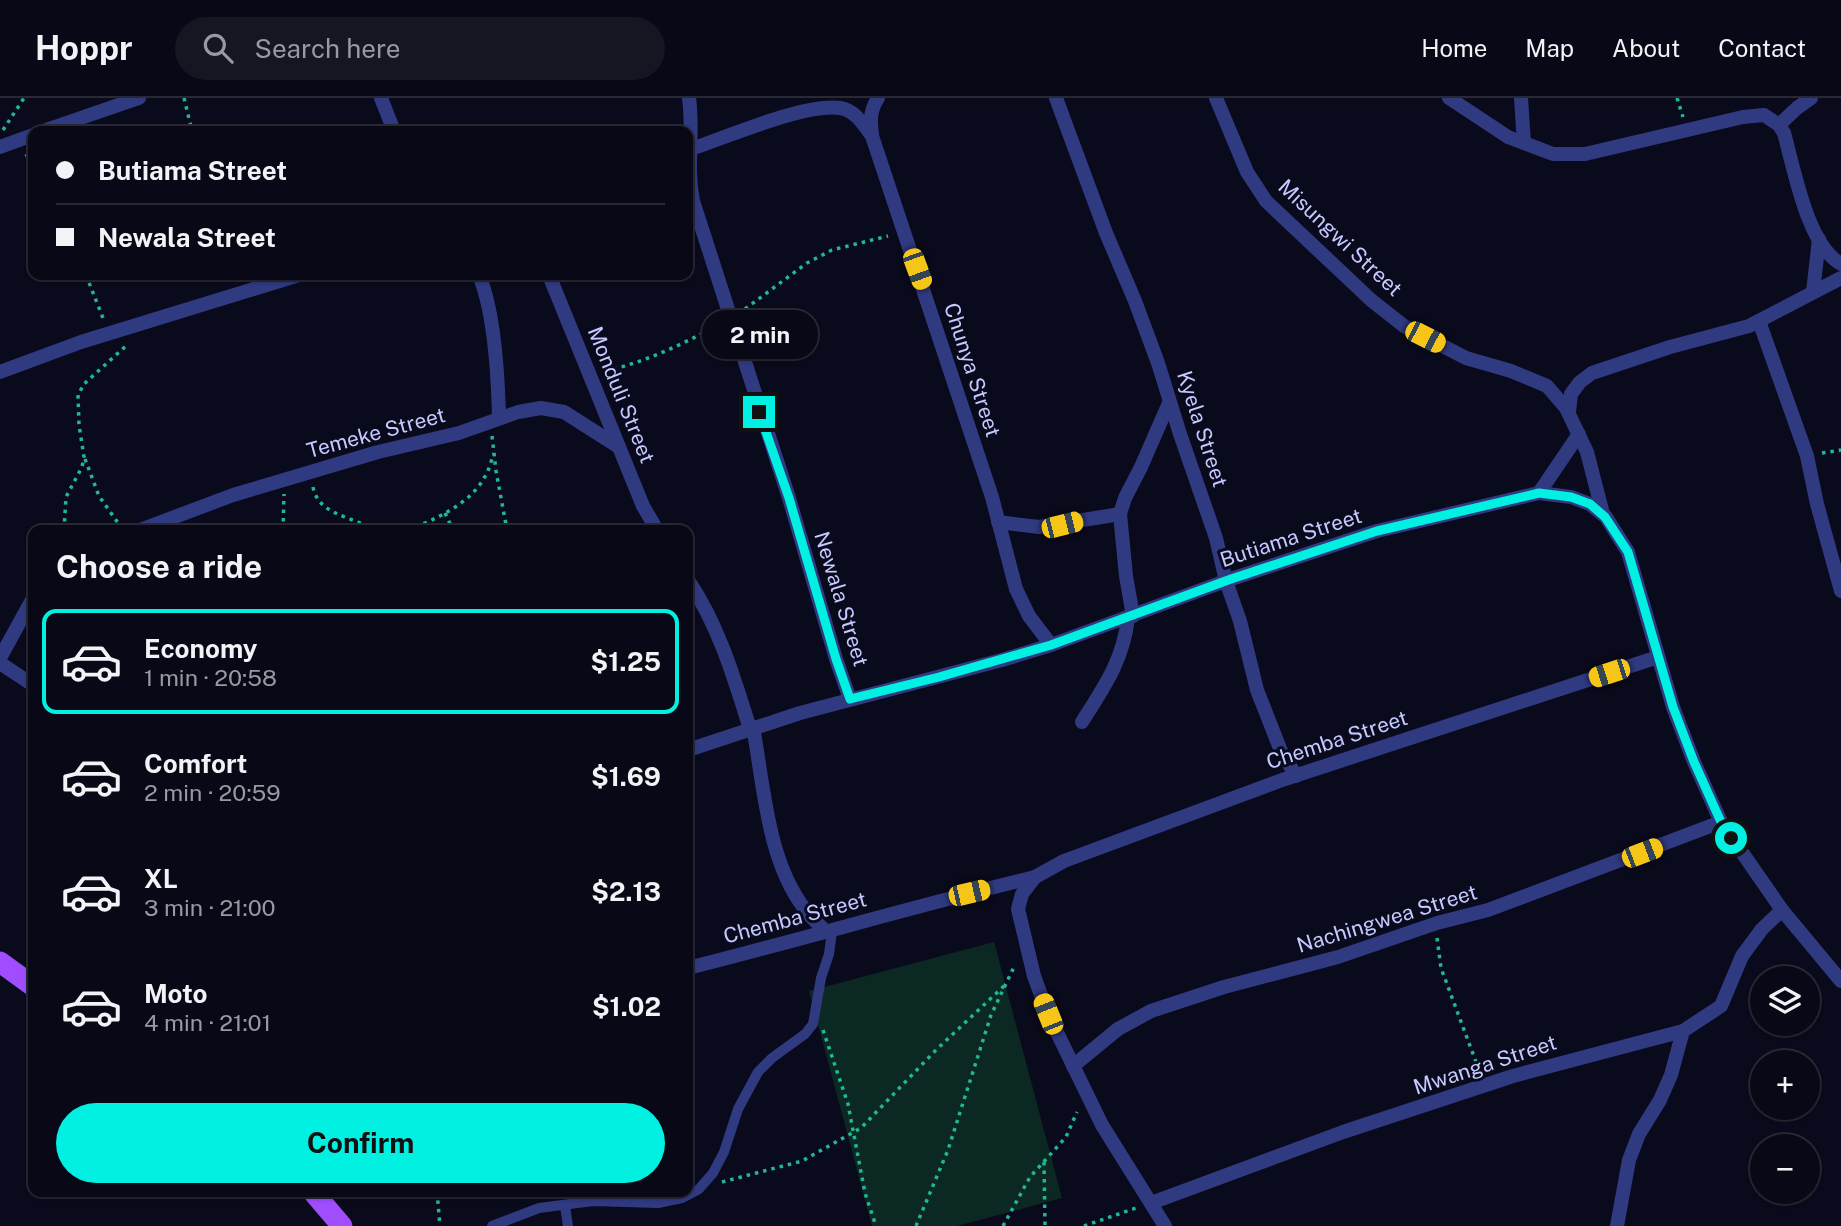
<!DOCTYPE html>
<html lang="en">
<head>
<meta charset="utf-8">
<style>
	body { margin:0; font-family:"Public Sans",sans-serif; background:#161623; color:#f1f3f6; height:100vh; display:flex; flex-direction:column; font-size:26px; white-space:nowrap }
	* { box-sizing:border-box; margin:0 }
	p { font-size:23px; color:#989aa1 }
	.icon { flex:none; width:38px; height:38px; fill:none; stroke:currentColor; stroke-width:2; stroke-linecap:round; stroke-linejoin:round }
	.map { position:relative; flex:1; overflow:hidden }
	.details { position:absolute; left:28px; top:427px; width:665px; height:672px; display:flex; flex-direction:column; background:#080816; border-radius:14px; box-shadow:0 2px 5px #0004,0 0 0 2px #292935 }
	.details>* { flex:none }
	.hud { position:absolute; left:28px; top:28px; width:665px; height:154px; border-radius:14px; box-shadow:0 2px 5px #0004,0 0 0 2px #292935; display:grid; align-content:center; height:154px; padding:0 28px; background:#080816 }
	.tools { position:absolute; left:1750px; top:868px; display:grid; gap:14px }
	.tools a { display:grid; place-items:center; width:70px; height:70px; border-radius:50%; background:#080816; box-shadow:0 2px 5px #0004,0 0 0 2px #292935; font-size:35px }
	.end { position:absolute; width:32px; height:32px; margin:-16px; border:9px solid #00f1e1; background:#111; box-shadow:0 0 0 4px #111 }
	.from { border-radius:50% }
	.bubble { position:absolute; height:49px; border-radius:24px; background:#080816; box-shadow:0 2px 5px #0004,0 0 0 2px #292935; font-size:23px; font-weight:700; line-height:49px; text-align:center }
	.car { position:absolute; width:21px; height:42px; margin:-21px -10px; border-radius:9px; box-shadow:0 0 5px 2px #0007; background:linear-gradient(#f5c518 24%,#345 0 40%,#f5c518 0 76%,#345 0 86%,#f5c518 0) }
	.hud b { display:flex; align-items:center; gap:24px; height:66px; font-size:26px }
	.hud b+b { border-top:2px solid #292935 }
	.hud i { width:18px; height:18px; background:#f1f3f6 }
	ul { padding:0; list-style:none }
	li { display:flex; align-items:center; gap:21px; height:105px; margin:0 14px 10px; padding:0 14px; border:4px solid transparent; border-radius:14px }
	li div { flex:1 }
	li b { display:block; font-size:26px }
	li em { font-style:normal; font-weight:700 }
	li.on { border-color:#00f1e1 }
	li>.icon { width:63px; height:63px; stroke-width:1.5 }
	h2 { padding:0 28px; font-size:32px; line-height:84px }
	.button { display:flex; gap:14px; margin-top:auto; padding:14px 28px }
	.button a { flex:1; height:80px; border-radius:42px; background:#00f1e1; color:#111; font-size:28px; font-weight:700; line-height:80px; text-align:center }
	header { display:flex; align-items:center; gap:42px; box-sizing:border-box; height:98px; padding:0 35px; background:#080816; border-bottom:2px solid #292935 }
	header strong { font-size:33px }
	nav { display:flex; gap:38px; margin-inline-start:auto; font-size:24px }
	.search { width:490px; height:63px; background:#161623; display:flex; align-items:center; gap:18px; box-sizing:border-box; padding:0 24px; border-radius:38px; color:#989aa1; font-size:26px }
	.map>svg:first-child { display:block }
</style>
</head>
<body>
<header>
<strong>Hoppr</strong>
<div class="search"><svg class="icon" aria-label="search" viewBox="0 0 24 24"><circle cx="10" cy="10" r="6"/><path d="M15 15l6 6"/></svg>Search here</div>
<nav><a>Home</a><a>Map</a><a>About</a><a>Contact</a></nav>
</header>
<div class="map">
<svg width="1841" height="1128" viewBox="0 0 1841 1128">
	<rect width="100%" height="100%" fill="#0a0a1d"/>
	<path fill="#0c2822" d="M 994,844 L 1062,1100 L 957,1128 L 872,1128 L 809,893 Z"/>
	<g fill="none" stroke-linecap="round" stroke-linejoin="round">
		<g stroke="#21b796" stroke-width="3.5" stroke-dasharray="3.5 5" stroke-linecap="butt">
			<path d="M 184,0 L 192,33"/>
			<path d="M 1677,0 L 1683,19"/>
			<path d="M 3,32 L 24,0"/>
			<path d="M 26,56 L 33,67"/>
			<path d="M 86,177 L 103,220"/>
			<path d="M 745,211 L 807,165 L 832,152 L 888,138"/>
			<path d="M 605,273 C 646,264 680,247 717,228"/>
			<path d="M 492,338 L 496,373 L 507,432"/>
			<path d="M 1822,355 L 1841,352"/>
			<path d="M 85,361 L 99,398 L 123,432"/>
			<path d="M 313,389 C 319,418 351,417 373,432"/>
			<path d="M 445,415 L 453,432"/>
			<path d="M 64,432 L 66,399 L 82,369 L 84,359 L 79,327 L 78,297 L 84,286 L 127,247"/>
			<path d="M 283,432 L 284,396"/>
			<path d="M 408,432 C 434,422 470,406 484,380 C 489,373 491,363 494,355"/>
			<path d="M 1437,840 L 1441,870 L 1479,972"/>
			<path d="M 823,932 L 848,1006 L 865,1095 L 876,1128"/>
			<path d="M 1044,1064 L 1045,1128"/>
			<path d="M 722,1084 L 802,1063 L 861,1030 L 936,952 L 1004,888"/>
			<path d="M 437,1094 L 440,1128"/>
			<path d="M 916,1128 L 948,1052 L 991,917 L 1014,869"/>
			<path d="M 1003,1128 L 1030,1079 L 1066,1039 L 1077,1014"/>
			<path d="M 1084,1128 L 1136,1110"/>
		</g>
		<g stroke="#303a81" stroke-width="10">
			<path d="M 565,1108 L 568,1128"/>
			<path d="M 492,1128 L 539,1110 L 593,1103 L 658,1105 L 682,1100 L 699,1091 L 713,1075 L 724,1054 L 738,1011 L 758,974 L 772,960 L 805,936 L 813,926 L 821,880 L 829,856 L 832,833"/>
		</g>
		<g stroke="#303a81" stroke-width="14">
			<path d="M 381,0 L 394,33"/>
			<path d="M 689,0 C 694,35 686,68 693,103 L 789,400 L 836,561 L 850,601"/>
			<path d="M 1056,0 L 1106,135 L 1135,203 L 1158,265 L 1180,336 L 1216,440 L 1226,483 L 1240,523 L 1257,592 L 1281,653 L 1296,678"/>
			<path d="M 1216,0 L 1247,74 L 1266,103 L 1371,202 L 1404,228 L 1466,260 L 1511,273 L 1547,288 L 1566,310 L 1587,354 L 1603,416"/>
			<path d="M 1449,0 L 1508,39 L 1553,56 L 1585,56 L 1743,19 L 1764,17 L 1779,27 L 1784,35 C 1794,70 1807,147 1841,166"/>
			<path d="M 1521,0 L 1524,45"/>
			<path d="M 1779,27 L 1797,10 L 1811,0"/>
			<path d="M 43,33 L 139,0"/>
			<path d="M 872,36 C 870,22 870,12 878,0"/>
			<path d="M 0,49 L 33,37"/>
			<path d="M 688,52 C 725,40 804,5 840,10 C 855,12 864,27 872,38 L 992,399 L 1016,491 L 1029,518 L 1051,547"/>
			<path d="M 479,177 C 495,215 498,278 499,320"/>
			<path d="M 549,177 L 643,408 L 657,432"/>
			<path d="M 1813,194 L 1819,141"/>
			<path d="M 1759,223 L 1807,358 L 1817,406 L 1841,493"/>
			<path d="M 0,274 L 81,244 L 299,177"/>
			<path d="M 1569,314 L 1571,296 L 1580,284 L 1592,275 L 1670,249 L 1749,228 L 1841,180"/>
			<path d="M 1539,395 L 1579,336"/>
			<path d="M 998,424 L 1039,429 L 1120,416"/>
			<path d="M 140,432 L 233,397 L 378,354 L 459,335 L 518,314 L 541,310 L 564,314 L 619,349"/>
			<path d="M 688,482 C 718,526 734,579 750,631"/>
			<path d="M 1133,518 L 1126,478 L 1120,416 L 1125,400 L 1141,369 L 1169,305"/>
			<path d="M 0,560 L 33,500"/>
			<path d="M 0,565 L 33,587"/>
			<path d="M 1082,624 C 1104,589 1123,563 1128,520"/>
			<path d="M 753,629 C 764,688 767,761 804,810 C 810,819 819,826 826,834"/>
			<path d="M 688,652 L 800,615 L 1002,562 L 1051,547 L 1231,481 L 1377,433 L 1539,395 L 1571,399 L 1590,406 L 1606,419 L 1628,454 L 1673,609 L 1694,664 L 1721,724 L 1782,812 L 1841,883"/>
			<path d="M 688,870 C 804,841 918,807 1035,779"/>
			<path d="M 1073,968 L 1118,931 L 1151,913 L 1224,889 L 1338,859 L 1437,825 L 1488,812 L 1721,724"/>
			<path d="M 1151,1105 L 1343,1034 L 1513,978 L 1683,933 L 1721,908 L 1742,858 L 1762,831 L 1782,812"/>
			<path d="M 1165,1128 L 1102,1027 L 1048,916 L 1034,878 L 1018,811 L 1022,796 L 1035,779 L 1064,763 L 1282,682 L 1658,559"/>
			<path d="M 1617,1128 L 1629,1062 L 1639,1036 L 1660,1002 L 1671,977 L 1683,933"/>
		</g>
		<g stroke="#9f4dff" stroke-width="21">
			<path d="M 0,864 L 33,888"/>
			<path d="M 313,1094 L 342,1128"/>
		</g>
	</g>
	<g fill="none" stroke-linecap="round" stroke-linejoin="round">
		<path stroke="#00f1e1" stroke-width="9" d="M 759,314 L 789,400 L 836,561 L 850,601 L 939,579 L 1051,547 L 1231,481 L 1377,433 L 1539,395 L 1571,399 L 1590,406 L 1605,419 L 1628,454 L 1673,609 L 1694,664 L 1721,724 L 1731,740"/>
	</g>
	<g text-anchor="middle" stroke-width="6" stroke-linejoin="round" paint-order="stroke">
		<g font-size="21" fill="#c6c9ff" stroke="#0a0a1d">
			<text transform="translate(1340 140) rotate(43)" y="7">Misungwi Street</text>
			<text transform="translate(972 272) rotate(72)" y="7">Chunya Street</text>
			<text transform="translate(621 297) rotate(68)" y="7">Monduli Street</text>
			<text transform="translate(1202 331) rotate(72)" y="7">Kyela Street</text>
			<text transform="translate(376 335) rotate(-15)" y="7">Temeke Street</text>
			<text transform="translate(1291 440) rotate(-18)" y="7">Butiama Street</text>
			<text transform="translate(841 501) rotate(73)" y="7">Newala Street</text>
			<text transform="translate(1337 642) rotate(-18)" y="7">Chemba Street</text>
			<text transform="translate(795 820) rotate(-15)" y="7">Chemba Street</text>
			<text transform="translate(1387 821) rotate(-17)" y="7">Nachingwea Street</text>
			<text transform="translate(1485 967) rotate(-18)" y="7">Mwanga Street</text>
		</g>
	</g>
</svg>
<div class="tools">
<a><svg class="icon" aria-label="layers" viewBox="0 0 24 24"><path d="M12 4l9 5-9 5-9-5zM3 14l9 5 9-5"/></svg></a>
<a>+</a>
<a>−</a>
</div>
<i class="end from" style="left:1731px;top:740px"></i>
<i class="end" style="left:759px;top:314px"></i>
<div class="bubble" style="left:702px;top:212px;width:116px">2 min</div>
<i class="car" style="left:917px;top:171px;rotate:160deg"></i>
<i class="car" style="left:1425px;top:239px;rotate:117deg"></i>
<i class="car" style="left:1062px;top:427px;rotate:76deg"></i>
<i class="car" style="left:1609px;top:575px;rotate:252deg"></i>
<i class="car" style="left:1642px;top:755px;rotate:69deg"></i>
<i class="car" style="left:969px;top:795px;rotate:77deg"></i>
<i class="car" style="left:1048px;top:916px;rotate:338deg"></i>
<div class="hud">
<b><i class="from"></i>Butiama Street</b>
<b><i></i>Newala Street</b>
</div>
<section class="details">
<h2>Choose a ride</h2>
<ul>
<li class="on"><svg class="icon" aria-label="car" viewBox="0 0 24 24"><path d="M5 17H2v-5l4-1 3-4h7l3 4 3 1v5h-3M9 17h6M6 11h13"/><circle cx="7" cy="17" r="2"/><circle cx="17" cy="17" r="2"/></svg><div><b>Economy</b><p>1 min · 20:58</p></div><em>$1.25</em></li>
<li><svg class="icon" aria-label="car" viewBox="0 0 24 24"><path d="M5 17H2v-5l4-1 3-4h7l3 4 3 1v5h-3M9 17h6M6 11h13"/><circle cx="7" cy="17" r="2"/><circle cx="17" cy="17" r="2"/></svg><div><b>Comfort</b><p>2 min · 20:59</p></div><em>$1.69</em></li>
<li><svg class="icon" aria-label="car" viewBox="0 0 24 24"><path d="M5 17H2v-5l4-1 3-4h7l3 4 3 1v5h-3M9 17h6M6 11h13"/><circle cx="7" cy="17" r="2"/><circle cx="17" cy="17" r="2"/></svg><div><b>XL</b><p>3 min · 21:00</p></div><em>$2.13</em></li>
<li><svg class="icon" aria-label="car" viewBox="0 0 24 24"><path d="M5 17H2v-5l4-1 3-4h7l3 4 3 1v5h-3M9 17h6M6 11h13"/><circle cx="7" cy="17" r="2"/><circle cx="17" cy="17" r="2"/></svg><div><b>Moto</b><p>4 min · 21:01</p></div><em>$1.02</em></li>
</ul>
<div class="button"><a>Confirm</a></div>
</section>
</div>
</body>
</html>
